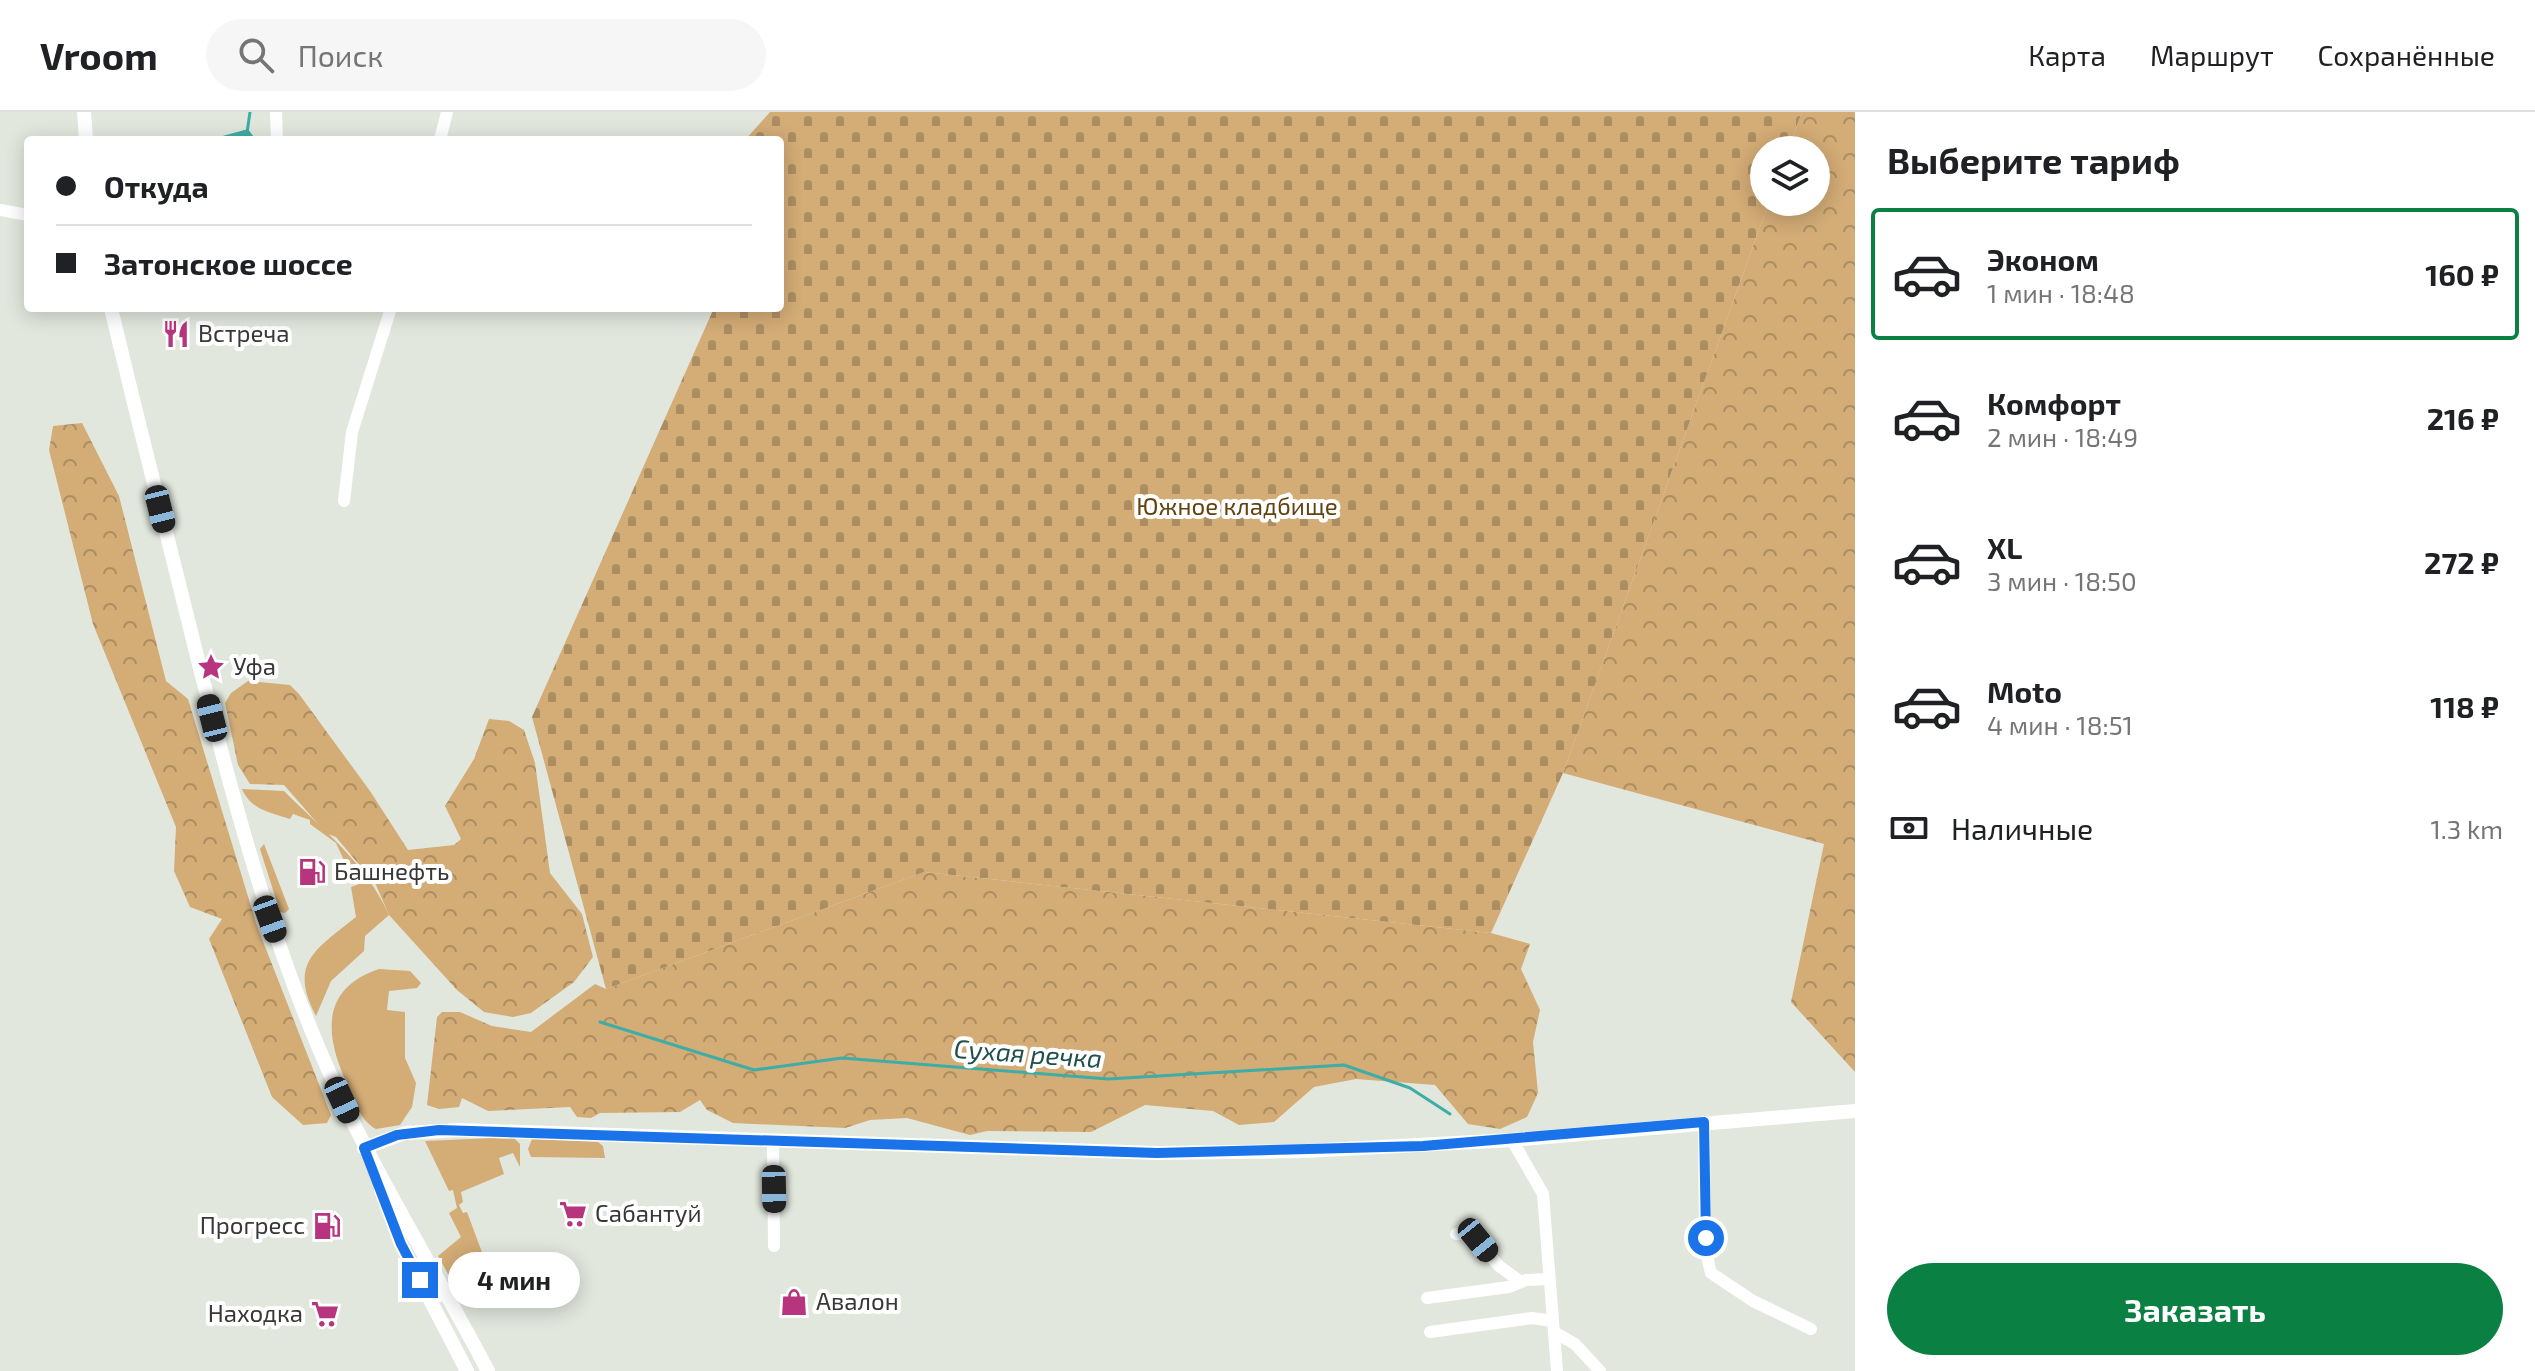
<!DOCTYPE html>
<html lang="ru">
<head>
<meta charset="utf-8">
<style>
	body { margin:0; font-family:"Exo 2",sans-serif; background:#f6f6f6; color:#202124; height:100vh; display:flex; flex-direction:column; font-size:30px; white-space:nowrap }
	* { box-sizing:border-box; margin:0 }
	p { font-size:26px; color:#757577 }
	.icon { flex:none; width:44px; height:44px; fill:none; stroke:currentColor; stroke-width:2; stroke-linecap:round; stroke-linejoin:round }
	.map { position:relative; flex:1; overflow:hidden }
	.sheet { display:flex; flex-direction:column; background:#fff; width:680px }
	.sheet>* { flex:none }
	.top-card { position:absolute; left:24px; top:24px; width:760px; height:176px; border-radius:8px; box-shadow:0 4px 20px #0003; display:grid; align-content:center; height:176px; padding:0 32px; background:#fff }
	.tools { position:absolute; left:1750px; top:24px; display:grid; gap:16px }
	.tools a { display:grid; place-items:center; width:80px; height:80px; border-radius:50%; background:#fff; box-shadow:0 4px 20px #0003; font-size:40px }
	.end { position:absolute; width:36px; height:36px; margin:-18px; border:10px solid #1a73e8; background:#fff; box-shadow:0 0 0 4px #fff }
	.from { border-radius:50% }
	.bubble { position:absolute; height:56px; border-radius:28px; background:#fff; box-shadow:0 4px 20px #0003; font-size:26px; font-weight:700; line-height:56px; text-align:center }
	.car { position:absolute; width:24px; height:48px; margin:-24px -12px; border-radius:10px; box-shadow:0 0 6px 2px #0007; background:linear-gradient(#222 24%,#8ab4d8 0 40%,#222 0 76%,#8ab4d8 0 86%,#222 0) }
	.top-card b { display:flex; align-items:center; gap:28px; height:76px; font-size:30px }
	.top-card b+b { border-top:2px solid #e0e0e0 }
	.top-card i { width:20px; height:20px; background:#202124 }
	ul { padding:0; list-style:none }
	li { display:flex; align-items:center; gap:24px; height:132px; margin:0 16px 12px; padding:0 16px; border:4px solid transparent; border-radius:8px }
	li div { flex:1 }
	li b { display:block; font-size:30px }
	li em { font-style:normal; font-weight:700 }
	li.selected { border-color:#0b8043 }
	li>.icon { width:72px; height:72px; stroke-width:1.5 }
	h2 { padding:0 32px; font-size:36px; line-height:96px }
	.pay { display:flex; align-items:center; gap:20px; height:88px; padding:0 32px; font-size:30px }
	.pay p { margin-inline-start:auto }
	.button { display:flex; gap:16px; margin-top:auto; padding:16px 32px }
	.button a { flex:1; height:92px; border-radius:48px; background:#0b8043; color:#fff; font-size:32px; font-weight:700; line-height:92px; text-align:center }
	header { display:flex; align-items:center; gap:48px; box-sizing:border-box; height:112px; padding:0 40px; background:#fff; border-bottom:2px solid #e0e0e0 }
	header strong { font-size:38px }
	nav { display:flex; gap:44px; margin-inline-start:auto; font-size:28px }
	.search { width:560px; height:72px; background:#f6f6f6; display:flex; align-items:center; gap:20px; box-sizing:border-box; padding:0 28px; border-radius:44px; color:#757577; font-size:30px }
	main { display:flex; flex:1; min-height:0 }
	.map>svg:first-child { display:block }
</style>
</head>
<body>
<header>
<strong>Vroom</strong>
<div class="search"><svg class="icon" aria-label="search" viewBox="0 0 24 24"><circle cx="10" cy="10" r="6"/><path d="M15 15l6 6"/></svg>Поиск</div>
<nav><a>Карта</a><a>Маршрут</a><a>Сохранённые</a></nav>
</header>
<main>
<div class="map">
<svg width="1855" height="1259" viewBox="0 0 1855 1259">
	<defs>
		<pattern id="forest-crowns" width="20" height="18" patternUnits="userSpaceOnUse" patternTransform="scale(2)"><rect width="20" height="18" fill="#d3ac76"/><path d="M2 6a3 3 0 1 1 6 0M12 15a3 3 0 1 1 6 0" fill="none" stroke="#ac8d62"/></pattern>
		<pattern id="cemetery-stones" width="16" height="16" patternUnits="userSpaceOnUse" patternTransform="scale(2)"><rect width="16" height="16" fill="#d3ac76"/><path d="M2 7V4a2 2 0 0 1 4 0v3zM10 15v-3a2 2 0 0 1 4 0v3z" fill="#ac8d62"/></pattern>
		<pattern id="water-rules" width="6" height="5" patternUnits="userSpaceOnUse" patternTransform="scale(2)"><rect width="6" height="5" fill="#3eada6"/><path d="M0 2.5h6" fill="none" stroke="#358e88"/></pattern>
	</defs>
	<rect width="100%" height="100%" fill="#e1e7dd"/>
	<g fill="#d3ac76">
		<path d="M 242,677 L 284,679 C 324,719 366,751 389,803 L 365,824 L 364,839 L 331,869 L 316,904 C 287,850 318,836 356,805 L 351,775 L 359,772 L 357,759 L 349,759 L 336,731 L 310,712 L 310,708 L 293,702 L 290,707 C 271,701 251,698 242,677 Z"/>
		<path d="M 264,732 L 289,797 L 285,801 L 280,800 L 260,737 Z"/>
		<path d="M 379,857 L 410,859 L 421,871 L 417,876 L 389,879 L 387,898 L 405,900 L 405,946 L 416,971 L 412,995 L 400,1013 L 376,1017 C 361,1009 356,992 349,976 C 326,928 317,878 379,857 Z"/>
		<path d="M 513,1025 L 520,1032 L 520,1055 L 513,1041 L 499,1046 L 504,1062 L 461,1080 L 463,1090 L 459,1093 L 463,1101 L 467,1100 L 483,1143 L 470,1151 L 475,1163 L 489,1160 L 488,1166 L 462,1174 L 453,1171 L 438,1144 L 461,1125 L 449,1101 L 457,1096 L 453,1078 L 449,1079 L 425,1029 Z"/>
		<path d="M 532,1027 L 598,1030 L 603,1034 L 605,1046 L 531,1045 L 528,1037 Z"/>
	</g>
	<g fill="url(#forest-crowns)">
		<path d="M 1802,0 L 1855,0 L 1855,960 L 1791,890 L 1824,732 L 1563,661 L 1769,90 L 1816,90 L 1816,38 L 1788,38 Z"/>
		<path d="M 82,311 L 119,384 L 166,569 L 188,587 L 257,814 L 331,1003 L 327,1011 L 303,1013 L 272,985 L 209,827 L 222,807 L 190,795 L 174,759 L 176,715 L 93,512 L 49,338 L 53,314 Z"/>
		<path d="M 248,569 L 290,573 L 299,582 L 370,679 L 408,738 L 454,733 L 461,727 L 445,694 L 474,647 L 489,607 L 509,609 L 524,618 L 535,651 L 550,761 L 582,802 L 593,845 L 574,870 L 531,901 L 513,905 L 484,900 L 457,878 L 389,803 L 376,773 L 336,725 L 326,721 L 284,673 L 250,672 L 238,653 L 225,591 L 231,581 Z"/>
		<path d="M 924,760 L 1491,821 L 1530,832 L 1521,857 L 1540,898 L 1533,930 L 1538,981 L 1527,1005 L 1500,1017 L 1468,1012 L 1435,973 L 1356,967 L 1314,975 L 1274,1010 L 1239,1013 L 1213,999 L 1145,993 L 1091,1020 L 987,1019 L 970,1023 L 907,1006 L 870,1008 L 845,1016 L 733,1011 L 707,998 L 700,988 L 680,1000 L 600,1001 L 591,1006 L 577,1005 L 570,995 L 488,999 L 462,986 L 459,995 L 439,997 L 427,993 L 437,905 L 442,900 L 460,900 L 492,914 L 531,920 L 595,872 L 606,877 Z"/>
	</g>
	<path fill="url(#cemetery-stones)" d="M 770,0 L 1802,0 L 1788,38 L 1764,38 L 1764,90 L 1769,90 L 1563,661 L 1491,821 L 924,760 L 606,877 L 532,605 L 714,196 L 780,196 L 780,28 L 745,28 Z"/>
	<path fill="url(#water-rules)" d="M 248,17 L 256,28 L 208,28 Z"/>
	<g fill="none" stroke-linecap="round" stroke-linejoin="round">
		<g stroke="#3eada6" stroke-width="3">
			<path d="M 246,28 L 250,0"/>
			<path d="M 600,910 L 754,958 L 842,946 L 1108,967 L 1344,953 L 1410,976 L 1450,1002"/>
		</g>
		<g stroke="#fff" stroke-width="12">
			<path d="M 276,0 L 277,28"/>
			<path d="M 440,28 L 447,0"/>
			<path d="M 0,98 L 28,103"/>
			<path d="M 344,389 L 352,320 L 391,196"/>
			<path d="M 1704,1010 L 1705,1136 L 1711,1161 L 1753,1189 L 1811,1217"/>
			<path d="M 1512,1028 L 1543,1082 L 1557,1259"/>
			<path d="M 773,1030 L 774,1134"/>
			<path d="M 1456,1122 L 1471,1122 L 1499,1154 L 1521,1170"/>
			<path d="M 1427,1186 L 1509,1175 L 1526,1168 L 1549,1167"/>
			<path d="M 1430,1220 L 1532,1206 L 1552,1209"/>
			<path d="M 1554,1220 L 1575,1232 L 1600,1259"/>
		</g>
		<g stroke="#fff" stroke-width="14">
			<path d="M 84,0 L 86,28"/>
			<path d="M 111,196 C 137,306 165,415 192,524 C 227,665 263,805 320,939 C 367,1050 432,1152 488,1259"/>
			<path d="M 364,1036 L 405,1021 L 459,1018 L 1157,1041 L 1305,1039 L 1512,1028 L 1855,999"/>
			<path d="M 381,1078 L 401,1132 L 467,1259"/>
		</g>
	</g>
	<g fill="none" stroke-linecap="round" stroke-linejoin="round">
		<path stroke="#1a73e8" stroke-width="10" d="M 420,1168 L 401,1132 L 364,1036 L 397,1023 L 439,1018 L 1157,1041 L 1423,1034 L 1704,1010 L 1706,1126"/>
	</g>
	<defs>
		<g id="restaurant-bare" transform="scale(2.16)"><path d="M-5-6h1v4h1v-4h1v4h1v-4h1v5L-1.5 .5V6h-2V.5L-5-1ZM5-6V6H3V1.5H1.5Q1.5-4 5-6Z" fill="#b7357f" stroke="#fff" stroke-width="2.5" paint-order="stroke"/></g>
		<g id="sight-bare" transform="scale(2.16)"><path d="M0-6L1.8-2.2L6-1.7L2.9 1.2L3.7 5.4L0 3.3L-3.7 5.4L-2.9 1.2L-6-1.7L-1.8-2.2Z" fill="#b7357f" stroke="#fff" stroke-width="2.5" paint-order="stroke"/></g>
		<g id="fuel-bare" transform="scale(2.16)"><path d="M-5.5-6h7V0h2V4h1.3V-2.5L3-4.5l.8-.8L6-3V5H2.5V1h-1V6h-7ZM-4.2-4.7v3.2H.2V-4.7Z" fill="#b7357f" stroke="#fff" stroke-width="2.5" paint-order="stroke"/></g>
		<g id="supermarket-bare" transform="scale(2.16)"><path d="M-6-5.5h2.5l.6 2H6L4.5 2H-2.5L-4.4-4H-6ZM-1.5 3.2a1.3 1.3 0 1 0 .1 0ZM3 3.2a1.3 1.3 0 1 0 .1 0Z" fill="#b7357f" stroke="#fff" stroke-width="2.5" paint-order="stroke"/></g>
		<g id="shop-bare" transform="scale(2.16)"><path d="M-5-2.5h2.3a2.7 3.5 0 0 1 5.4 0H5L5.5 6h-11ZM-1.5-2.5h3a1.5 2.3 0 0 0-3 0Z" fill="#b7357f" stroke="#fff" stroke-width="2.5" paint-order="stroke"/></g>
	</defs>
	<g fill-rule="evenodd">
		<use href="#restaurant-bare" x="176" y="222"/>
		<use href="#sight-bare" x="211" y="555"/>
		<use href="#fuel-bare" x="312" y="760"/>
		<use href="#supermarket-bare" x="573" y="1102"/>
		<use href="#fuel-bare" x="327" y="1114"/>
		<use href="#shop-bare" x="794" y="1190"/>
		<use href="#supermarket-bare" x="325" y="1202"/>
	</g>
	<g text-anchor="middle" stroke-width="8" stroke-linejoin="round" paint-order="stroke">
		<g font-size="24" fill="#373936" stroke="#fff" text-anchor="start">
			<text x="198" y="230">Встреча</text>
			<text x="233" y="563">Уфа</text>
			<text x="334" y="768">Башнефть</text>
			<text x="595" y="1110">Сабантуй</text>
			<text x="305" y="1122" text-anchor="end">Прогресс</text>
			<text x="816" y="1198">Авалон</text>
			<text x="303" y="1210" text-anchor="end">Находка</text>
		</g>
		<g font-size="24" fill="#62420e" stroke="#fff">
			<text x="1237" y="403">Южное кладбище</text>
		</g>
		<g font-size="26" font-style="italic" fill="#20504d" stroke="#fff">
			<text transform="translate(1028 942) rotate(4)" y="9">Сухая речка</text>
		</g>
	</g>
</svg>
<div class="tools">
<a><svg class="icon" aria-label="layers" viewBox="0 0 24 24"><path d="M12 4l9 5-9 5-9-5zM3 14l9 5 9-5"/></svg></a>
</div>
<i class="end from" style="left:1706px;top:1126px"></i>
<i class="end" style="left:420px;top:1168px"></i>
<div class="bubble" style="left:448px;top:1140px;width:132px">4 мин</div>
<i class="car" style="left:160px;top:397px;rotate:166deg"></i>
<i class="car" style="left:212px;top:606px;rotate:346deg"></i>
<i class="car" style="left:270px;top:807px;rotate:160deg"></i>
<i class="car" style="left:342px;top:988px;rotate:155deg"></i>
<i class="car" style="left:774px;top:1077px;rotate:179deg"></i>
<i class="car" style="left:1478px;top:1128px;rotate:141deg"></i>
<div class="top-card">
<b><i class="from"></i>Откуда</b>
<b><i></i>Затонское шоссе</b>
</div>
</div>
<section class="sheet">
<h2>Выберите тариф</h2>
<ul>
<li class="selected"><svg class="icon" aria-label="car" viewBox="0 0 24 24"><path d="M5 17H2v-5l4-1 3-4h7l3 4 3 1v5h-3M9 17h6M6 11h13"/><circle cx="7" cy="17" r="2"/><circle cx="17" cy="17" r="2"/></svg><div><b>Эконом</b><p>1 мин · 18:48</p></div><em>160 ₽</em></li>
<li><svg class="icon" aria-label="car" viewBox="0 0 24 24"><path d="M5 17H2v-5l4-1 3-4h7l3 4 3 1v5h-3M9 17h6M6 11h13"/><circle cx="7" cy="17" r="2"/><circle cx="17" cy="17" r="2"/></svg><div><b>Комфорт</b><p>2 мин · 18:49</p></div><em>216 ₽</em></li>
<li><svg class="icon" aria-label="car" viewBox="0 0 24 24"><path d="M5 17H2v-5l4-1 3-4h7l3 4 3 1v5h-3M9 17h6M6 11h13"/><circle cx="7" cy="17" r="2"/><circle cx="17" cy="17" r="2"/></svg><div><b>XL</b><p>3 мин · 18:50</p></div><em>272 ₽</em></li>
<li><svg class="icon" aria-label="car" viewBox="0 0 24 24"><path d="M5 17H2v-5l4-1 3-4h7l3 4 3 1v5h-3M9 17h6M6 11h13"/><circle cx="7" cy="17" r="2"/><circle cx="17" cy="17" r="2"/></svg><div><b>Moto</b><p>4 мин · 18:51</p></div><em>118 ₽</em></li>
</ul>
<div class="pay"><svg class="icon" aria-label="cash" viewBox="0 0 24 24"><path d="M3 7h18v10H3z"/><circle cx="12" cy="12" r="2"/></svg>Наличные<p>1.3 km</p></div>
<div class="button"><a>Заказать</a></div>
</section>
</main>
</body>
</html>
